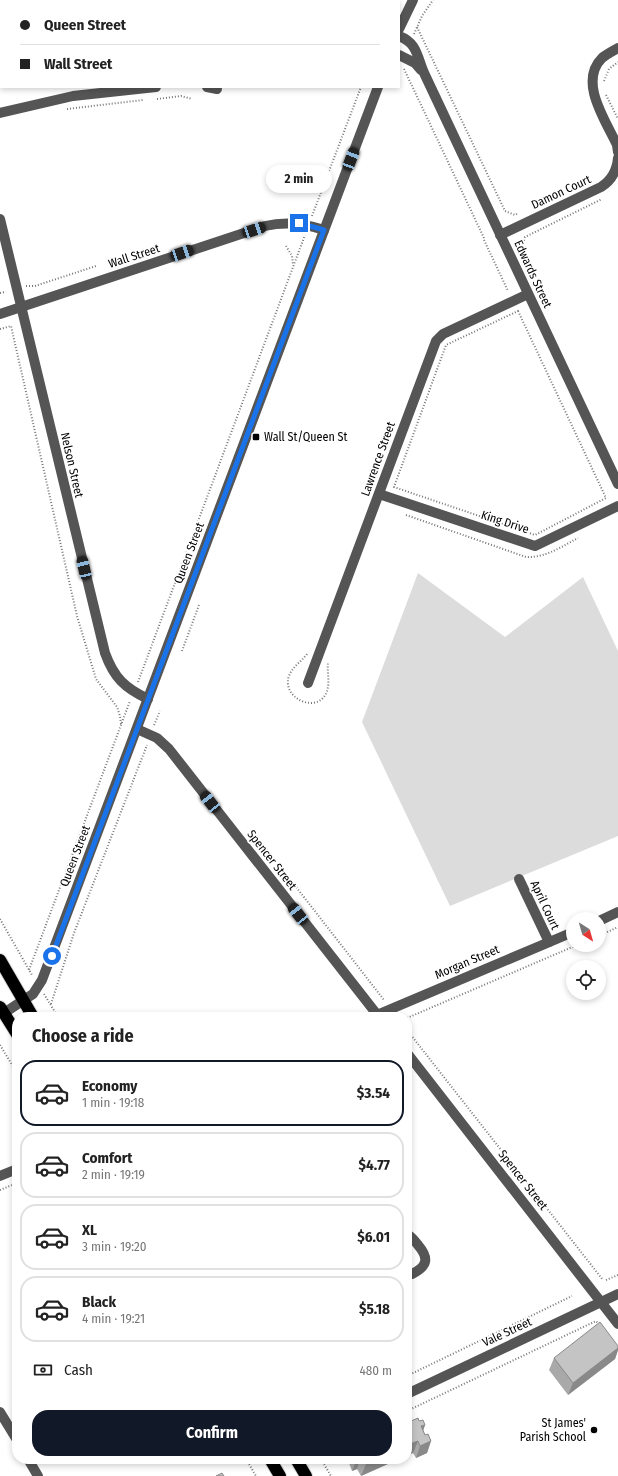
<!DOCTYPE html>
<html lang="en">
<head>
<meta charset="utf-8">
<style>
	body { margin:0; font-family:"Fira Sans Condensed",sans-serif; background:#f6f6f6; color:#222; height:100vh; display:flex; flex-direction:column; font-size:15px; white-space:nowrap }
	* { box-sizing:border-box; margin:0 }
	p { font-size:13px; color:#767676 }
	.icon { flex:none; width:22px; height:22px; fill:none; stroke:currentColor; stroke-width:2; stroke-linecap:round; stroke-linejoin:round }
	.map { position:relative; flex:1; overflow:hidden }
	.side { position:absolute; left:12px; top:1012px; width:400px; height:452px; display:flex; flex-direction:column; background:#fff; border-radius:16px; box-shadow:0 2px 6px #0003 }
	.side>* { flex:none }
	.hud { position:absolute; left:0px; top:0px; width:400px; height:88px; box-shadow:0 2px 6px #0003; display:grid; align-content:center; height:88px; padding:0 20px; background:#fff }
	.needle { width:26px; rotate:143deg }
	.buttons { position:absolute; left:566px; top:912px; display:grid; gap:8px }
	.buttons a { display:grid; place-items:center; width:40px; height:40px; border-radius:50%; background:#fff; box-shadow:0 2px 6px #0003; font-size:20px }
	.end { position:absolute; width:18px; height:18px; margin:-9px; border:5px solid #1a73e8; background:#fff; box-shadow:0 0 0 2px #fff }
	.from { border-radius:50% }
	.bubble { position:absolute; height:28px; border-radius:14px; background:#fff; box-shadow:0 2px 6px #0003; font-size:13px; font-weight:700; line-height:28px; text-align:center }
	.car { position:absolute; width:12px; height:24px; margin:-12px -6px; border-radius:5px; box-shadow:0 0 3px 1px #0007; background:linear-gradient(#222 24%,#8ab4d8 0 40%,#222 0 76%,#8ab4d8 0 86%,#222 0) }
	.hud b { display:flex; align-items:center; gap:14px; height:38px; font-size:15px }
	.hud b+b { border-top:1px solid #e0e0e0 }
	.hud i { width:10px; height:10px; background:#222 }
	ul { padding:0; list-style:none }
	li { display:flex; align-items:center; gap:12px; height:66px; margin:0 8px 6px; padding:0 12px; border:2px solid #e0e0e0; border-radius:16px }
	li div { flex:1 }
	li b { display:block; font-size:15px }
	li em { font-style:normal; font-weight:700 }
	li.selected { border-color:#111827 }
	li>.icon { width:36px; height:36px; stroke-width:1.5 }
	h2 { padding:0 20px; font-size:18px; line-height:48px }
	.pay { display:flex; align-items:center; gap:10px; height:44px; padding:0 20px; font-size:15px }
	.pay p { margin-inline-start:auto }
	.primary-button { display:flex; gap:8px; margin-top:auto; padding:8px 20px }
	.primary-button a { flex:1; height:46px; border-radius:16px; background:#111827; color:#fff; font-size:16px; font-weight:700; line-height:46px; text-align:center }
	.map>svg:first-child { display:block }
</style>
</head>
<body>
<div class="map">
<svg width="618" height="1476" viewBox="0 0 618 1476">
	<rect width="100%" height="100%" fill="#fff"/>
	<path fill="#dcdcdc" d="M 418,573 L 505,637 L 583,577 L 618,651 L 618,836 L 450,906 L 362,722 Z"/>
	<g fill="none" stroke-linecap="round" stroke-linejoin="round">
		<g stroke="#dbdbdb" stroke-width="14">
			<g id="highway">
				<path d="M 0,960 L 33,1017"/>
				<path d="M 0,1007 L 17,1034"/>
				<path d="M 270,1459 L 280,1476"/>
				<path d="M 296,1459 L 306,1476"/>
			</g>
		</g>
		<g stroke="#777" stroke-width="2" stroke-dasharray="1 2" stroke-linecap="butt">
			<path d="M 417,27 L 505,211 L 515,215 L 517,214"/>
			<path d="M 414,34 L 422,16 L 433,0"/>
			<path d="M 404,69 L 484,238"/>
			<path d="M 604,81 L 609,69 L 618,62"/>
			<path d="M 606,95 L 618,119"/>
			<path d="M 157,99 L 181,96 L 192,99"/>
			<path d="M 67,109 L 143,100"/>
			<path d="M 312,216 L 361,87"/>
			<path d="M 484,240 L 508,291"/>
			<path d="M 286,246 L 292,256 L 293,265"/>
			<path d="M 523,249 L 540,286"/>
			<path d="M 520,250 L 523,249 L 522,247 L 525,237 L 602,199"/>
			<path d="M 26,286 L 35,286 L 96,266"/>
			<path d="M 0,293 L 6,292"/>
			<path d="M 518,311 L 606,498 L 535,535 L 394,487 L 446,345 Z"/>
			<path d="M 0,329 L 11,326 L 77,616 L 96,679 L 117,707 L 120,716 L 121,724"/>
			<path d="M 406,515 L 526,557 C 545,558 561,547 578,538"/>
			<path d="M 182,651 L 199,605"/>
			<path d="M 307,654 C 301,662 292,667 289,676 C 281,699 319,715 327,691 C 330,682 327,672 328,663"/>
			<path d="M 138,682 L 305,235"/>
			<path d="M 154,725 L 160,711"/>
			<path d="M 265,847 L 384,1000"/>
			<path d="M 0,919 L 32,975"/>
			<path d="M 599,936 L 618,927"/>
			<path d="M 29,970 L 130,701"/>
			<path d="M 44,994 L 58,1017"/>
			<path d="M 51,1004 L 74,933 L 147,745"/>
			<path d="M 407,1018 L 577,945"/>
			<path d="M 407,1030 L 603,1280"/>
			<path d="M 0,1045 L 17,1073"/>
			<path d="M 0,1190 L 17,1183"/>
			<path d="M 606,1280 L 618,1275"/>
			<path d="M 407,1376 L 572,1296"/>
			<path d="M 407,1411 L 596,1321 L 600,1326"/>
			<path d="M 246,1459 L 256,1476"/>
			<path d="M 321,1459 L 331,1476"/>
		</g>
		<g stroke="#555" stroke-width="10">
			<path d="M 399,29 L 413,0"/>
			<path d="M 399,36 C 418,43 417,58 425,75 L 618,484"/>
			<path d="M 618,48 C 613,51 607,54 602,58 C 578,82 606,121 617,145 L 618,152"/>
			<path d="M 399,55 L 415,63 L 421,70"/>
			<path d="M 207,87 L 217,89"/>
			<path d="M 0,113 L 73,96 L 156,87"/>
			<path d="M 0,219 L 105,653 C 114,678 125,688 148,699"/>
			<path d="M 500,235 L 601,187 C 612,180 617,170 618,158"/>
			<path d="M 0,314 L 265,226 C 286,221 304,223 324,230"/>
			<path d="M 379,494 L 535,546 L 618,506"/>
			<path d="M 308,683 L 436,341 L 443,334 L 528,294"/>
			<path d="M 137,729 L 157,738 L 169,749 L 379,1017"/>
			<path d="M 519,879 L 549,942"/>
			<path d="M 599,921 L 618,912"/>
			<path d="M 4,1013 L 33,994 L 42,980 L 378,87"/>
			<path d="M 372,1017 L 573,932"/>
			<path d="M 407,1053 L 618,1324"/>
			<path d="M 0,1176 L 17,1169"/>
			<path d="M 407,1234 C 412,1237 415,1241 418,1245 C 429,1258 428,1266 412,1274 L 407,1273"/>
			<path d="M 407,1394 L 618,1294"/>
			<path d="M 0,1412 L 17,1440"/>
			<path d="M 28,1459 L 38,1476"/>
		</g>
		<use href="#highway" stroke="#000" stroke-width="12"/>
	</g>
	<g fill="#a9a9a9">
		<path d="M 618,1346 L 618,1350 L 615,1359 L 568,1395 L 549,1370 L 554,1358 Z"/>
		<path d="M 411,1421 L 419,1421 L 425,1425 L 423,1430 L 425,1435 L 431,1441 L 427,1453 L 416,1458 L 413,1453 Z"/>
		<path d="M 350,1459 L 399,1459 L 361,1476 L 357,1469 L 352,1471 L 349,1463 Z"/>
	</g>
	<g fill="#898989">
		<path d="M 618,1348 L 618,1350 L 615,1359 L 568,1395 L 573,1383 Z"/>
		<path d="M 425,1425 L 421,1437 L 421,1426 Z"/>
		<path d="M 418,1441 L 413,1453 L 407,1456 L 407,1445 Z"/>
		<path d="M 431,1441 L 427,1453 L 416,1458 L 420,1446 Z"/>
		<path d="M 357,1459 L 360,1459 L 357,1469 L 352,1471 Z"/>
		<path d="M 377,1459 L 399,1459 L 361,1476 L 366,1464 Z"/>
	</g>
	<g fill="#c4c4c4" stroke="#898989">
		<path d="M 600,1322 L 618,1346 L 618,1348 L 573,1383 L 554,1358 Z"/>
		<path d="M 407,1412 L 411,1421 L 418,1418 L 419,1421 L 423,1420 L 425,1425 L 421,1426 L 425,1435 L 428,1434 L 431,1441 L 420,1446 L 418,1441 L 407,1445 Z"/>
		<path d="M 363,1459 L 377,1459 L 366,1464 Z"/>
		<path d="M 222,1473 L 224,1476 L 216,1476 Z"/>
	</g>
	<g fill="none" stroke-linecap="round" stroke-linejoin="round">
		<path stroke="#1a73e8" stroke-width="5" d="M 52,956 L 324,230 L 299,223"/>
	</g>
	<g fill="#000" stroke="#fff" stroke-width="1.5">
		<rect x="252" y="433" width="8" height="8" rx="2"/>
		<circle cx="594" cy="1430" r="4"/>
	</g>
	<g text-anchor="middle" stroke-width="3.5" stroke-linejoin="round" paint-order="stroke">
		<g font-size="12" fill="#000" stroke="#fff">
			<text transform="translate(561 192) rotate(-25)" y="4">Damon Court</text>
			<text transform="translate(134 256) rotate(-18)" y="4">Wall Street</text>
			<text transform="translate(533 274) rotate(65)" y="4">Edwards Street</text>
			<text transform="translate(378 459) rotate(-70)" y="4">Lawrence Street</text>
			<text transform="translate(72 465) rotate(77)" y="4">Nelson Street</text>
			<text transform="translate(505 522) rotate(18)" y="4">King Drive</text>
			<text transform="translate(189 553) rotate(-69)" y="4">Queen Street</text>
			<text transform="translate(75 856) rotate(-69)" y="4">Queen Street</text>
			<text transform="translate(272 860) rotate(52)" y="4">Spencer Street</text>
			<text transform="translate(545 905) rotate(65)" y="4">April Court</text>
			<text transform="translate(467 962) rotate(-23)" y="4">Morgan Street</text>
			<text transform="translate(523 1180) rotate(52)" y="4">Spencer Street</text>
			<text transform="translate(507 1332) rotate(-25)" y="4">Vale Street</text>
		</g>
		<g font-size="12" fill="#000" stroke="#fff" text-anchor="start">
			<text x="264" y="441">Wall St/Queen St</text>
			<text x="586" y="1427" text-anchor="end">St James'<tspan x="586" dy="14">Parish School</tspan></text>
		</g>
	</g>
</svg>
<div class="buttons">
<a><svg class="needle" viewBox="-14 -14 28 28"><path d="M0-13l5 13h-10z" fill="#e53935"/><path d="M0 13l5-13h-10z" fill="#767676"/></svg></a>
<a><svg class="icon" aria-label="locate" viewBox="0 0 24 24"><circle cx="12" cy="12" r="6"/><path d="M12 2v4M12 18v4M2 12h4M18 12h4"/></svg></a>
</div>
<i class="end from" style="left:52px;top:956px"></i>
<i class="end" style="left:299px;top:223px"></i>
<div class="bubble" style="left:266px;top:165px;width:66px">2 min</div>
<i class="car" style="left:351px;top:159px;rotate:21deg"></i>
<i class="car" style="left:254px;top:230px;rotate:72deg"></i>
<i class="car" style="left:182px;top:253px;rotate:71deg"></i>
<i class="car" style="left:84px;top:568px;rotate:347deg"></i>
<i class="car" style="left:210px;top:802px;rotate:322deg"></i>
<i class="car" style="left:298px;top:914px;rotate:322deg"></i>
<div class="hud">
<b><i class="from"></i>Queen Street</b>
<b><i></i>Wall Street</b>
</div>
<section class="side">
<h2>Choose a ride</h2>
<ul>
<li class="selected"><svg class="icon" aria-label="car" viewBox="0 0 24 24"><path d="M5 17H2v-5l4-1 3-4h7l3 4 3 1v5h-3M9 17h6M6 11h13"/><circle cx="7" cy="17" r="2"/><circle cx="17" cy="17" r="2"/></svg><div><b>Economy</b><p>1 min · 19:18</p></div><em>$3.54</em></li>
<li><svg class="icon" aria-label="car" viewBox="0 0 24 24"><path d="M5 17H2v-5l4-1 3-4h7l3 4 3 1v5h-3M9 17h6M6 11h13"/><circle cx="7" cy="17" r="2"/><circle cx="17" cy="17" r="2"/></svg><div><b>Comfort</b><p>2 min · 19:19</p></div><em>$4.77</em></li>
<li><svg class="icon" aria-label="car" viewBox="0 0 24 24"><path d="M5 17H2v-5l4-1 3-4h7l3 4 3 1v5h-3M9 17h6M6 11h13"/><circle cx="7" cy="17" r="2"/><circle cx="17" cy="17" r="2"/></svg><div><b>XL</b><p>3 min · 19:20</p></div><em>$6.01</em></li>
<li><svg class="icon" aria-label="car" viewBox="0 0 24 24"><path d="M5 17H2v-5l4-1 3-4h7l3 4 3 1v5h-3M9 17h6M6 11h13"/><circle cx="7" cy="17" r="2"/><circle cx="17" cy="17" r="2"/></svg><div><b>Black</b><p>4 min · 19:21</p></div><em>$5.18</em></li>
</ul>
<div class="pay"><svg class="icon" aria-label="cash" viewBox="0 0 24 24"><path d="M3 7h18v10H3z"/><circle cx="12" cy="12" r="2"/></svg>Cash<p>480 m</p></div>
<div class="primary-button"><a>Confirm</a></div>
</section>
</div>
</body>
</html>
